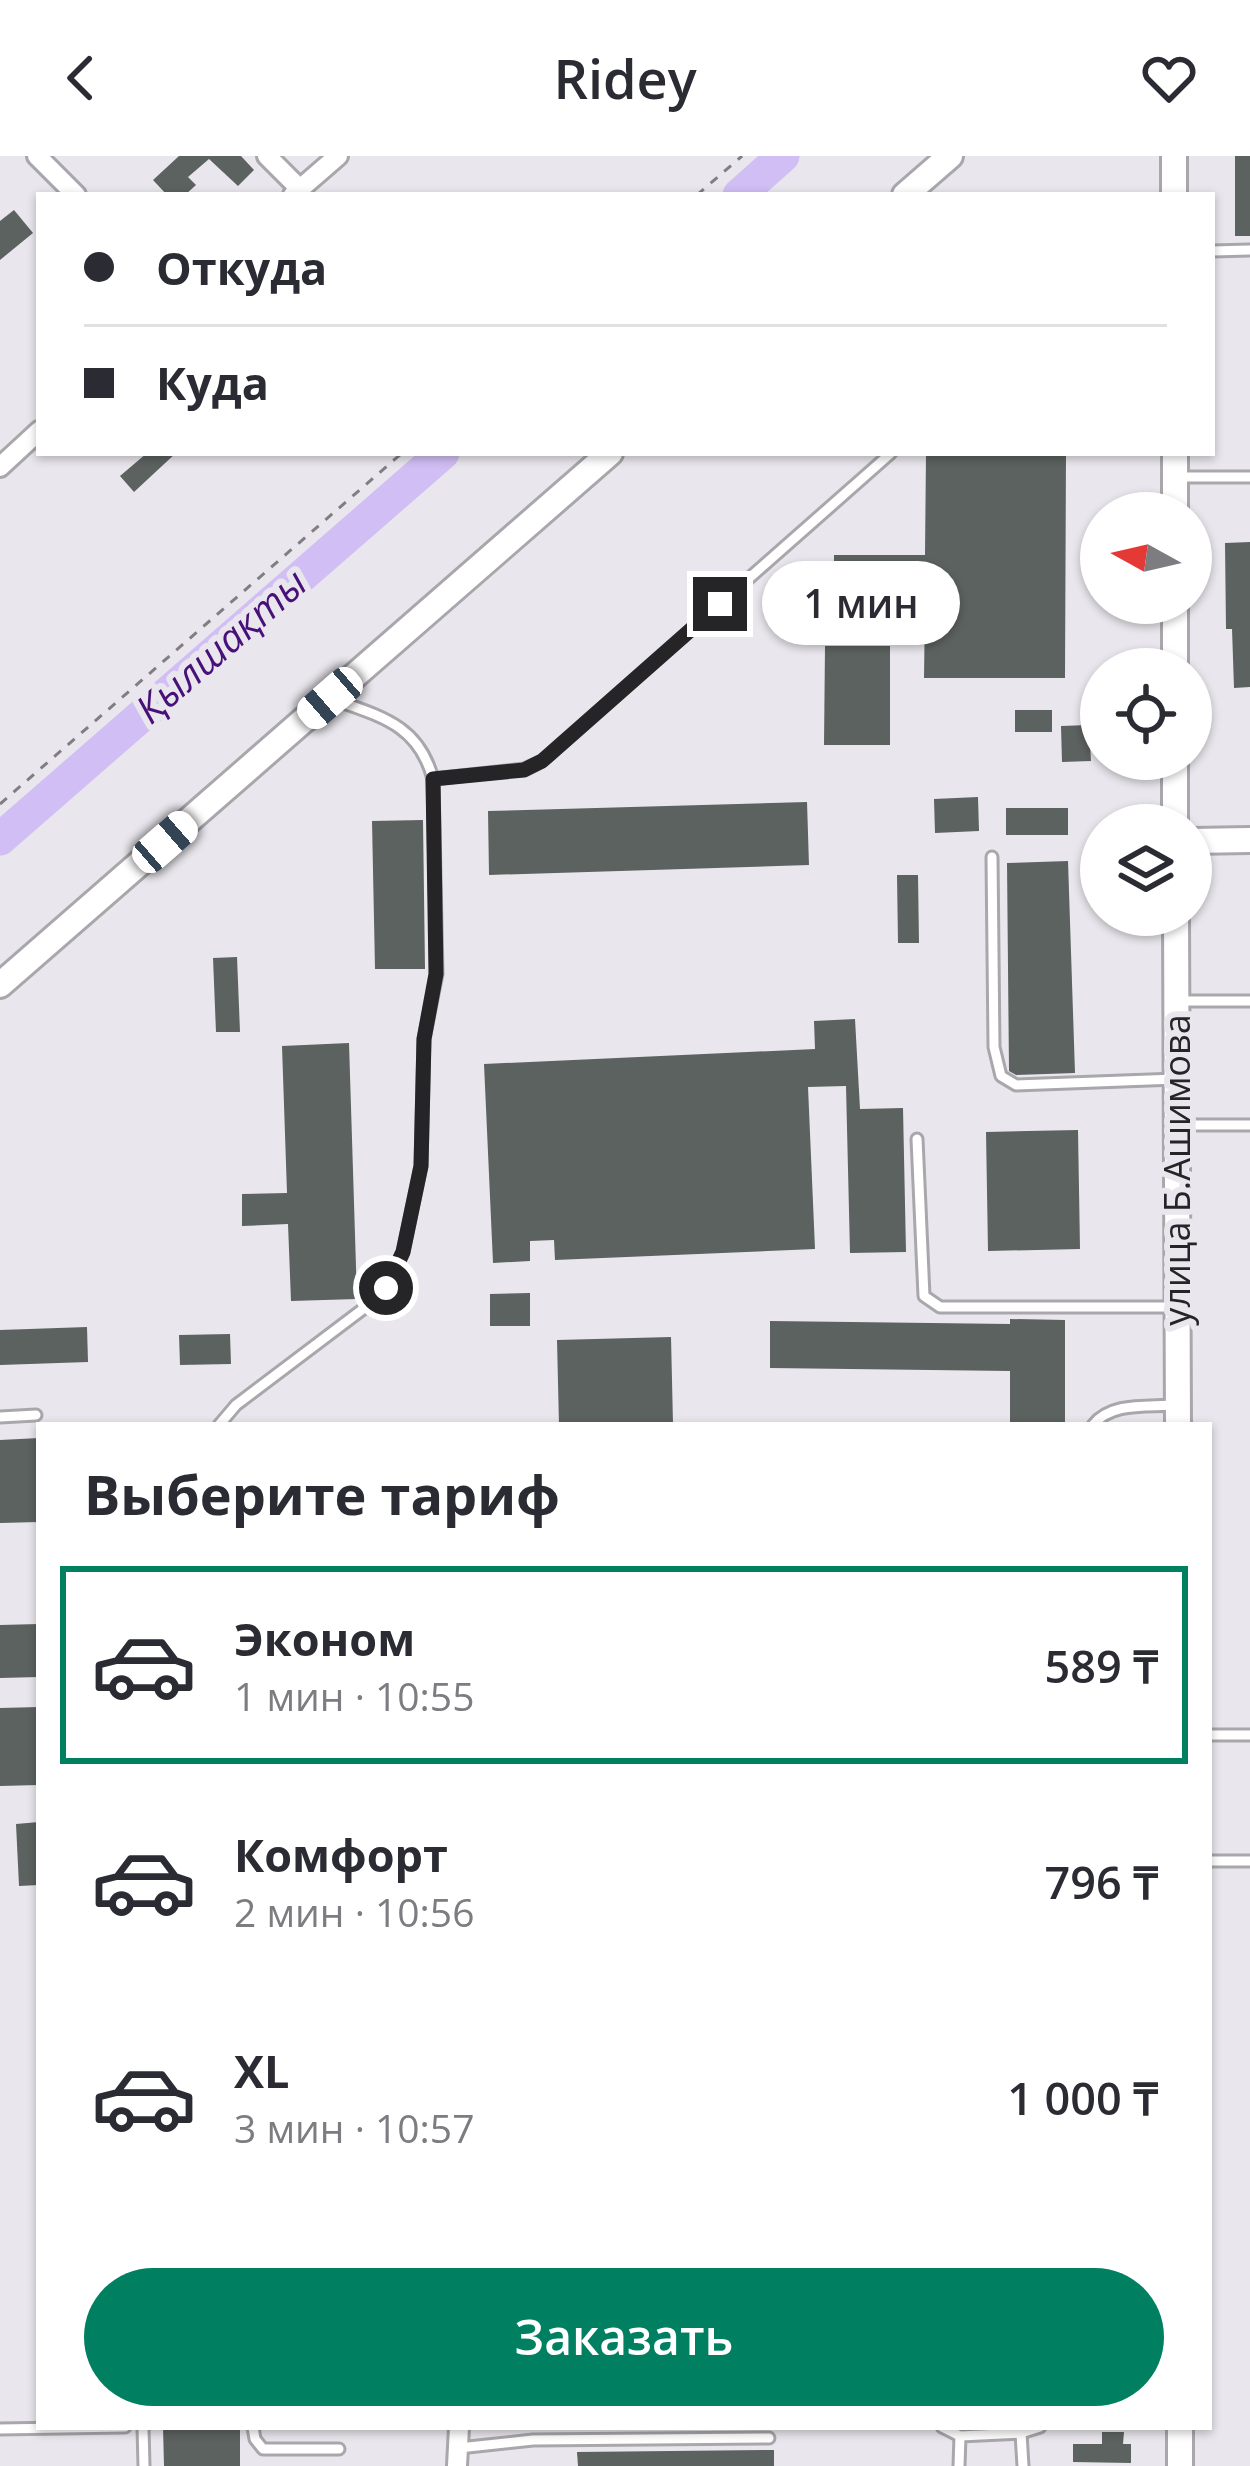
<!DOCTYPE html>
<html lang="ru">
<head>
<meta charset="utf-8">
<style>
	body { margin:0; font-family:"Open Sans",sans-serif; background:#f2f2f3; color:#2b2b33; height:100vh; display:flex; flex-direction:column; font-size:45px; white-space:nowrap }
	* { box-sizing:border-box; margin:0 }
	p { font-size:39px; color:#7c7c81 }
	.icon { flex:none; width:66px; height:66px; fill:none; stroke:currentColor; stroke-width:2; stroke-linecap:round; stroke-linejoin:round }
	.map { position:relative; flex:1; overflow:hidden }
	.panel { position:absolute; left:36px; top:1266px; width:1176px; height:1008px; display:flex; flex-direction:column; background:#fff; border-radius:0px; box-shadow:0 3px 9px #0004 }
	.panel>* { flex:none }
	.top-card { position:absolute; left:36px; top:36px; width:1179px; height:264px; border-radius:0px; box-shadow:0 3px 9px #0004; display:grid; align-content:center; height:264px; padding:0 48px; background:#fff }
	.needle { width:78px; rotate:278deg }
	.buttons { position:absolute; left:1080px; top:336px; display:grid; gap:24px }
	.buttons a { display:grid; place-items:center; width:132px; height:132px; border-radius:50%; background:#fff; box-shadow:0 3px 9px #0004; font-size:60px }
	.end { position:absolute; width:54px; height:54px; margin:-27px; border:15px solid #252426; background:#fff; box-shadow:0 0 0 6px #fff }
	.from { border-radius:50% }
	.bubble { position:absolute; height:84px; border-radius:42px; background:#fff; box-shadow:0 3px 9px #0004; font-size:39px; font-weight:600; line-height:84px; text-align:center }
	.car { position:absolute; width:36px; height:72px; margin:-36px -18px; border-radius:15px; box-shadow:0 0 9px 3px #0007; background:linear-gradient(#fff 24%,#345 0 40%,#fff 0 76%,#345 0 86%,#fff 0) }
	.top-card b { display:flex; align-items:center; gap:42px; height:114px; font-size:45px }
	.top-card b+b { border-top:3px solid #e1e1e2 }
	.top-card i { width:30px; height:30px; background:#2b2b33 }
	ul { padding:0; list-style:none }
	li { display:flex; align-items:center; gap:36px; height:198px; margin:0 24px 18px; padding:0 24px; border:6px solid transparent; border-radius:0px }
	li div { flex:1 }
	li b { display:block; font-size:45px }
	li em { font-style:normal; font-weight:600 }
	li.selected { border-color:#008061 }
	li>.icon { width:108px; height:108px; stroke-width:1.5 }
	h2 { padding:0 48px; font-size:54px; line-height:144px }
	.primary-button { display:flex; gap:24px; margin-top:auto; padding:24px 48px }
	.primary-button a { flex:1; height:138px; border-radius:72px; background:#008061; color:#fff; font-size:48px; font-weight:600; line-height:138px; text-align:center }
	header { display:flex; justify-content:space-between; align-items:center; height:156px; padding:0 48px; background:#fff; font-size:54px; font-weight:600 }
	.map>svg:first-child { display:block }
</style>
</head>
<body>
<header><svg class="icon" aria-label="back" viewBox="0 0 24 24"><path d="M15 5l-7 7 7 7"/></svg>Ridey<svg class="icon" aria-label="heart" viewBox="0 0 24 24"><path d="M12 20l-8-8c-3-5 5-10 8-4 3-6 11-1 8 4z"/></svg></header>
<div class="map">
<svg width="1250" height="2310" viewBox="0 0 1250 2310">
	<rect width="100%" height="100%" fill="#e9e7ed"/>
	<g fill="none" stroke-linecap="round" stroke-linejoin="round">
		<g stroke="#d1bef4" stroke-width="33">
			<path d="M 739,39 L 783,0"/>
			<path d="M 0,683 L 443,297"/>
		</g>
	</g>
	<g fill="#5c625f">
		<path d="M 179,0 L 241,0 L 254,14 L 238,30 L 209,3 L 188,21 L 196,29 L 185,39 L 167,39 L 153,24 Z"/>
		<rect x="1235" y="0" width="15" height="80"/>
		<path d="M 14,54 L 33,77 L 0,104 L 0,65 Z"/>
		<path d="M 147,297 L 176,297 L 134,336 L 120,320 Z"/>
		<path d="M 926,297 L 1066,297 L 1065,522 L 924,522 L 925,447 L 834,446 L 834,399 L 925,399 Z"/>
		<path d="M 1250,386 L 1250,531 L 1234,532 L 1232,473 L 1226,473 L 1225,387 Z"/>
		<path d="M 825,490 L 890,490 L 890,589 L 824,589 Z"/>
		<rect x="1015" y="554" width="37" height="22"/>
		<path d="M 1089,569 L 1091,605 L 1062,606 L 1061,570 Z"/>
		<path d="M 978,641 L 979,675 L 935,677 L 934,643 Z"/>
		<path d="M 807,646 L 809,709 L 489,719 L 488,655 Z"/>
		<rect x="1006" y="652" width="62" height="27"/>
		<path d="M 423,664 L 425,813 L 375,813 L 372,665 Z"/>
		<path d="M 1068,705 L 1075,917 L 1016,919 L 1009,915 L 1007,707 Z"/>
		<path d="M 897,719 L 918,719 L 919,787 L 898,787 Z"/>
		<path d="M 237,801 L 240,876 L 216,876 L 213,802 Z"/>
		<path d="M 855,863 L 860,953 L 903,952 L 906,1096 L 850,1097 L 846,930 L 808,931 L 815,1093 L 555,1104 L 554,1084 L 530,1085 L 530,1105 L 493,1107 L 484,908 L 815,893 L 814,865 Z"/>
		<path d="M 349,887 L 357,1143 L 291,1145 L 288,1068 L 242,1070 L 242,1038 L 287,1037 L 282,890 Z"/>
		<path d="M 1078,974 L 1080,1093 L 988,1095 L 986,976 Z"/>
		<path d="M 530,1137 L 530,1170 L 490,1170 L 490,1138 Z"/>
		<path d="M 1010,1163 L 1065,1164 L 1065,1269 L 1010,1269 L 1010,1215 L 770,1212 L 770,1165 L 1010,1168 Z"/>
		<path d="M 87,1171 L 88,1206 L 0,1209 L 0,1174 Z"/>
		<path d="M 230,1178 L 231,1208 L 180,1209 L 179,1179 Z"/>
		<path d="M 671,1181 L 673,1268 L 559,1269 L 557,1184 Z"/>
		<path d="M 39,1282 L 39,1366 L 0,1367 L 0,1284 Z"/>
		<path d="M 39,1468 L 39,1521 L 0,1522 L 0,1469 Z"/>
		<path d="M 39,1551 L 39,1629 L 0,1630 L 0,1552 Z"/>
		<path d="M 39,1666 L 39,1729 L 19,1730 L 16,1668 Z"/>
		<path d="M 163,2271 L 240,2271 L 240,2310 L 164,2310 Z"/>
		<path d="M 1102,2276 L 1124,2276 L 1123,2288 L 1131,2288 L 1131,2307 L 1073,2306 L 1073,2288 L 1102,2288 Z"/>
		<path d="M 774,2294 L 774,2310 L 578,2310 L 577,2296 Z"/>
	</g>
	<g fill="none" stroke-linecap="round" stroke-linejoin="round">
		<g stroke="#a9a7ac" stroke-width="15">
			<g id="lane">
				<path d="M 1212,95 L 1250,94"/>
				<path d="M 1180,321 L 1250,321"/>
				<path d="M 433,623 L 524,613 L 542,605 L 891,297"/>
				<path d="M 992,701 L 994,891 L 1001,920 L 1016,929 L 1176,923"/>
				<path d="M 1182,845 L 1250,845"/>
				<path d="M 1182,969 L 1250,969"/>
				<path d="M 917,983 L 924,1140 L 940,1151 L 1178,1151"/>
				<path d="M 0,1261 L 36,1259"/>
				<path d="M 219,1269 L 236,1249 L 375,1144 L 393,1119 L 403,1096 L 421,1010 L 424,883 L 437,818 L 433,623 C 419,570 383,561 335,544"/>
				<path d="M 1093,1269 C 1111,1246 1146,1251 1173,1249"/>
				<path d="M 1209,1579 L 1250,1579"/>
				<path d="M 1209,1705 L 1250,1705"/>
				<path d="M 143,2271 L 144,2310"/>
				<path d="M 253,2271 L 255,2283 L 263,2293 L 339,2293"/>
				<path d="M 942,2271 L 960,2280 L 1021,2277"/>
				<path d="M 0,2273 L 125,2271"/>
				<path d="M 459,2292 L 533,2284 L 769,2282"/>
				<path d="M 959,2310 L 960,2280"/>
				<path d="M 1023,2310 L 1021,2277 L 1040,2271"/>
			</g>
		</g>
		<g stroke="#a9a7ac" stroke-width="24">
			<g id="street">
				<path d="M 37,0 L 76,39"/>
				<path d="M 267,0 L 300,33"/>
				<path d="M 293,39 L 338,0"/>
				<path d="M 0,311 L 39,275"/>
				<path d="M 457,2310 L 459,2271"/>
			</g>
		</g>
		<g stroke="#a9a7ac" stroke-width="30">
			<g id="secondary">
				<path d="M 1174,0 L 1174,39"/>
				<path d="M 905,39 L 950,0"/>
				<path d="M 1175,297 L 1175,357"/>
				<path d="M 1175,447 L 1175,513"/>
				<path d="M 1175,603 L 1175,669"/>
				<path d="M 1191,685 L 1250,684"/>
				<path d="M 1176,759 L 1178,1269"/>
				<path d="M 0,829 L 610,297"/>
				<path d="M 1180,2310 L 1180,2271"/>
			</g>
		</g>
		<g stroke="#807e82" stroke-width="3" stroke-dasharray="9 9" stroke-linecap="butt">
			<path d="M 697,39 L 742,0"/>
			<path d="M 0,648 L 402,297"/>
		</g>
		<use href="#lane" stroke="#fff" stroke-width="9"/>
		<use href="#street" stroke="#fff" stroke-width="18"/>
		<use href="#secondary" stroke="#fff" stroke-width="24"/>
	</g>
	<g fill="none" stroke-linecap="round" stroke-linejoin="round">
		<path stroke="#252426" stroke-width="15" d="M 386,1132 L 403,1096 L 421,1010 L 424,883 L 436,818 L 433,623 L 524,614 L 542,605 L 720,448"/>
	</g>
	<g text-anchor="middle" stroke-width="12" stroke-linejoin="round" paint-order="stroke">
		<g font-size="36" fill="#252426" stroke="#e9e7ed">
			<text transform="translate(1177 1014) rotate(-90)" y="13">улица Б.Ашимова</text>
		</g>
		<g font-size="39" font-style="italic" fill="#471179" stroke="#e9e7ed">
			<text transform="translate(221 490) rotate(-41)" y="14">Қылшақты</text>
		</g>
	</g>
</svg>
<div class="buttons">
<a><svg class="needle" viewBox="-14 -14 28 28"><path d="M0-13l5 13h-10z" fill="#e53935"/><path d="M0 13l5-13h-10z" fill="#7c7c81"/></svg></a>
<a><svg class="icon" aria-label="locate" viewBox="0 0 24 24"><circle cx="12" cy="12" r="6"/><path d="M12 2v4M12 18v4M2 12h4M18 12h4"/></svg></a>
<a><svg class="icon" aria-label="layers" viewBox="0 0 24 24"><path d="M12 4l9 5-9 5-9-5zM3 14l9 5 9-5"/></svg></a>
</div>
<i class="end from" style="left:386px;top:1132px"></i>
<i class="end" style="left:720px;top:448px"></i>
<div class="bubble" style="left:762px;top:405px;width:198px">1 мин</div>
<i class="car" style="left:330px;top:542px;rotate:229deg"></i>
<i class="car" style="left:165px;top:686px;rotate:49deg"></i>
<div class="top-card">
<b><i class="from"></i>Откуда</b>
<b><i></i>Куда</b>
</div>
<section class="panel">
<h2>Выберите тариф</h2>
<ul>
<li class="selected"><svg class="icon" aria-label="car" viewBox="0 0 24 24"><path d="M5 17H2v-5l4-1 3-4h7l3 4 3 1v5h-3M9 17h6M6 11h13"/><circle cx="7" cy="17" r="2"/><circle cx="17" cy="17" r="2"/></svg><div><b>Эконом</b><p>1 мин · 10:55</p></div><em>589 ₸</em></li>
<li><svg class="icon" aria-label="car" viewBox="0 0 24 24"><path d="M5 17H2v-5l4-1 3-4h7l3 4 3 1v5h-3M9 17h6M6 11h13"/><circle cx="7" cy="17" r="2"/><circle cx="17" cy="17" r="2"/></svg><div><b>Комфорт</b><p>2 мин · 10:56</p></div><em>796 ₸</em></li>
<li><svg class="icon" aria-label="car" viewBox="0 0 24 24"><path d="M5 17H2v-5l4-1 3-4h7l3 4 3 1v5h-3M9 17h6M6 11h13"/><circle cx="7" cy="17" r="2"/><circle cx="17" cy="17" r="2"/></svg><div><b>XL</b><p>3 мин · 10:57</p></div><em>1 000 ₸</em></li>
</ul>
<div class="primary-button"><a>Заказать</a></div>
</section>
</div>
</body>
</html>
